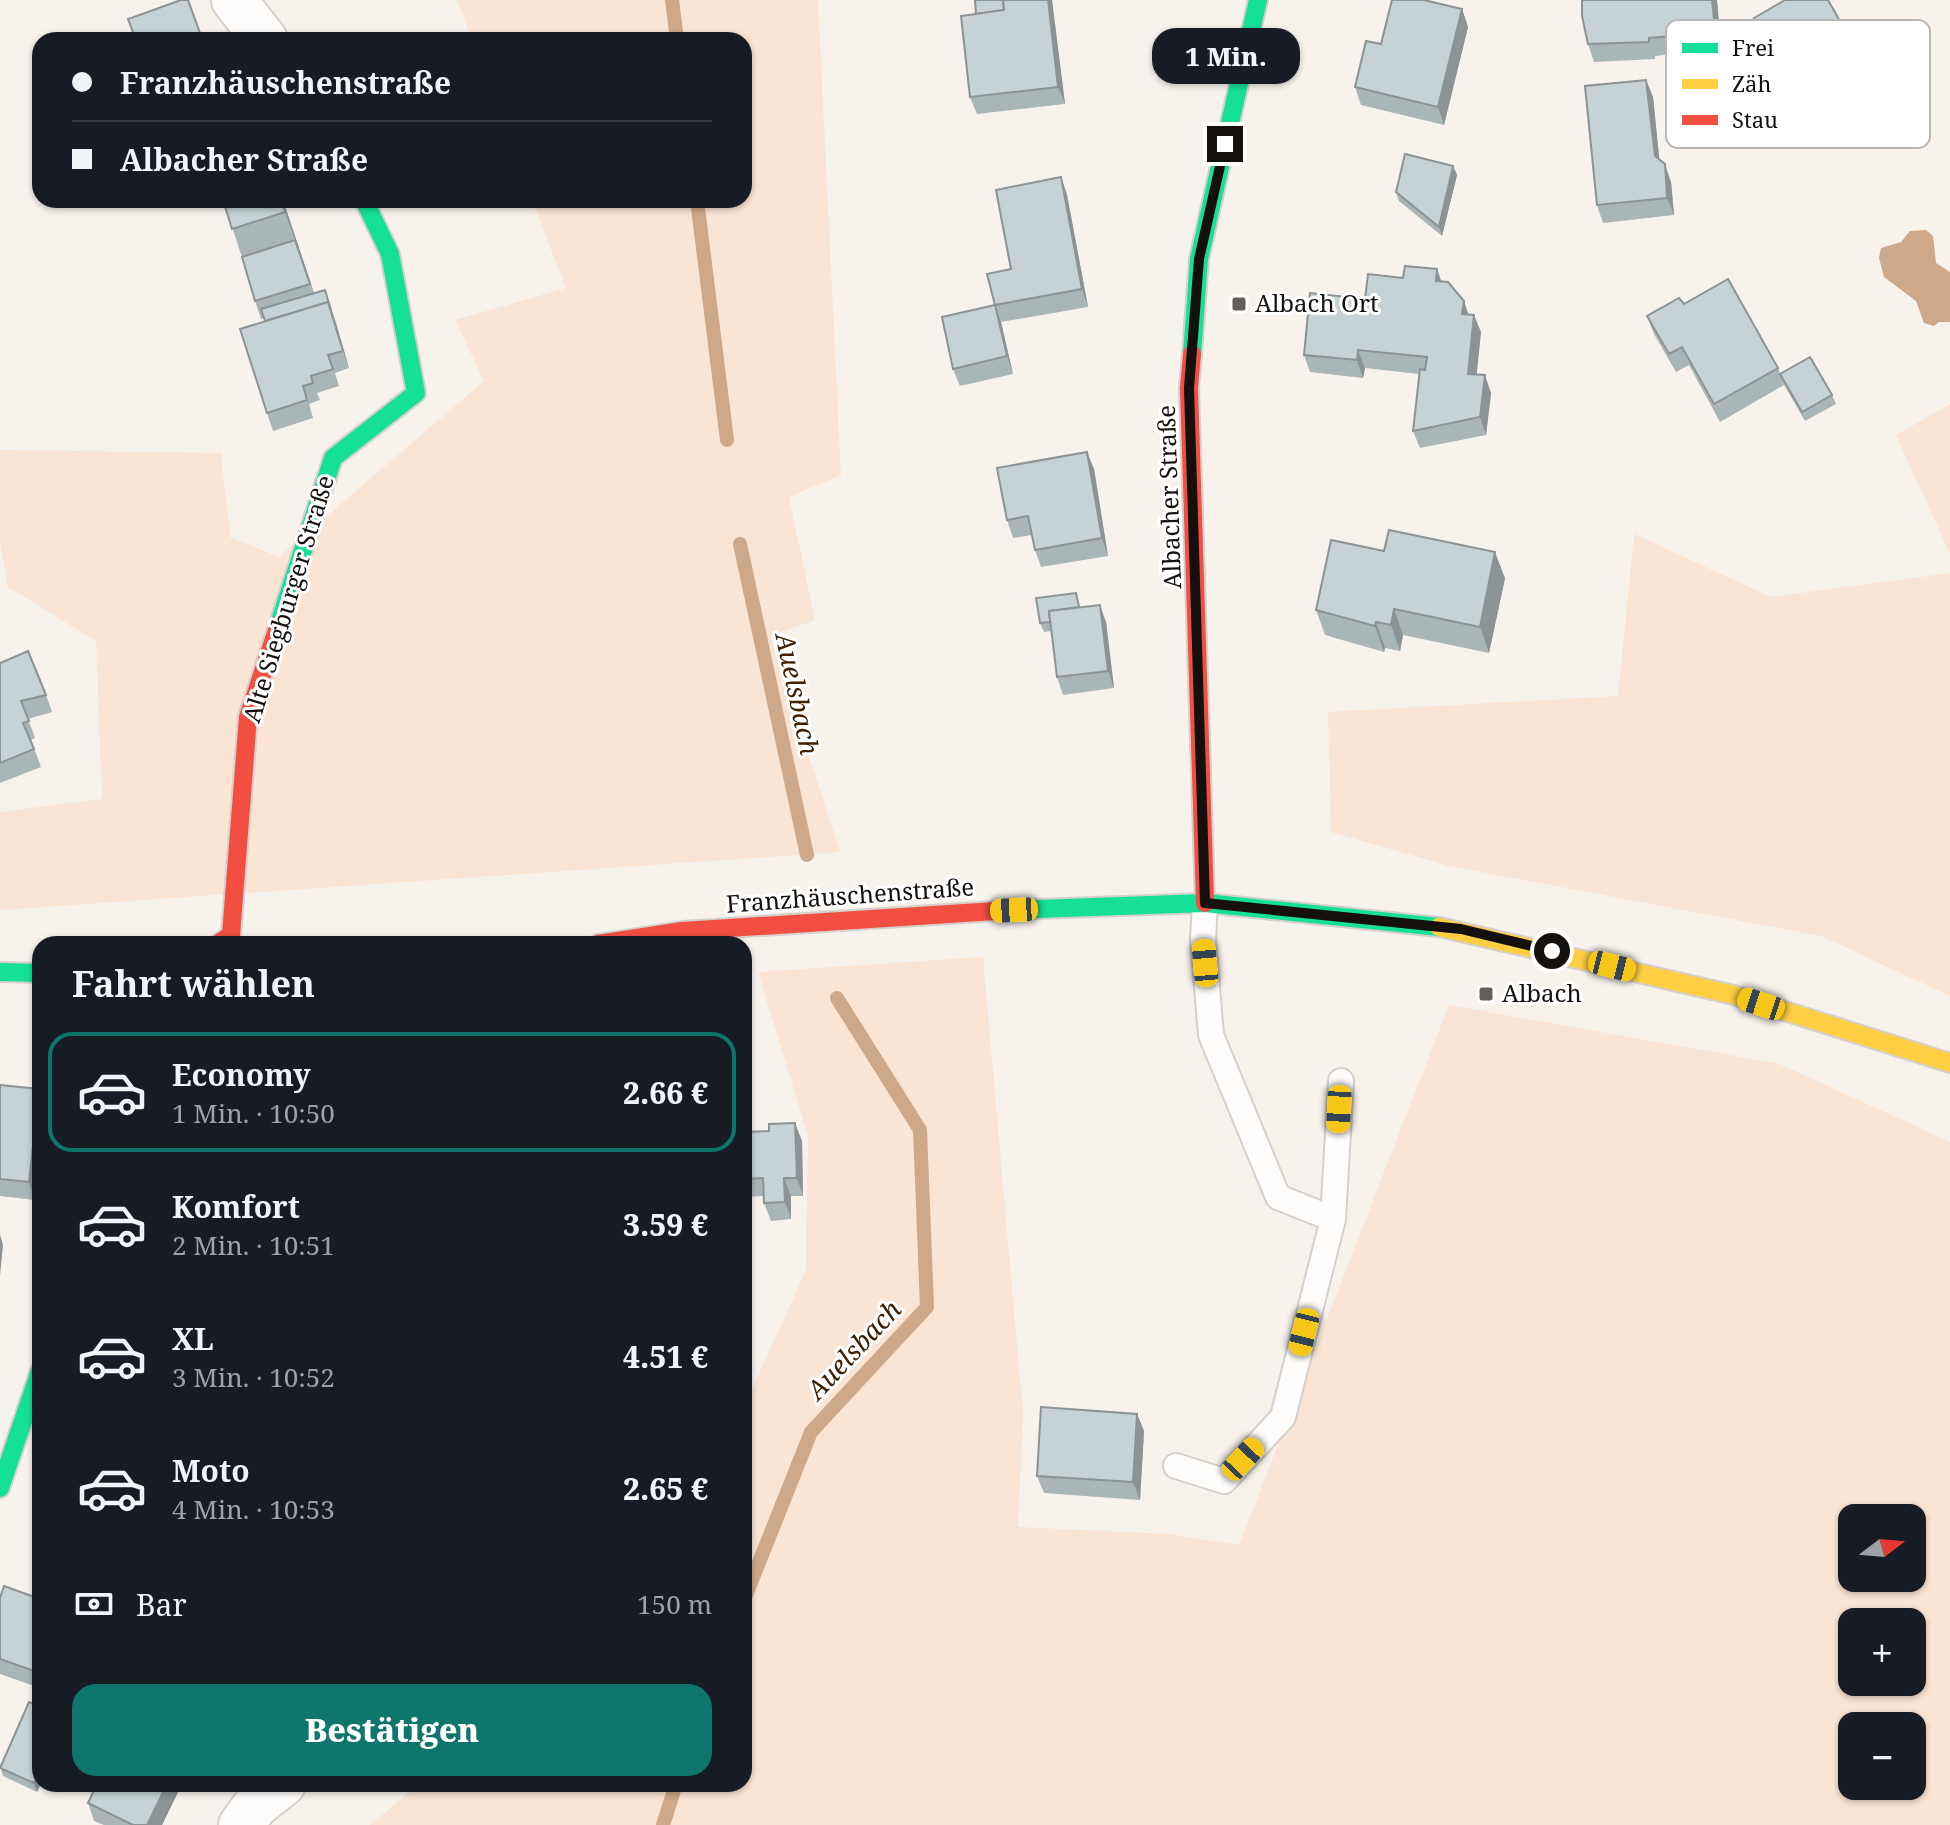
<!DOCTYPE html>
<html lang="de">
<head>
<meta charset="utf-8">
<style>
	body { margin:0; font-family:"Noto Serif",serif; background:#20242c; color:#f1f3f6; height:100vh; display:flex; flex-direction:column; font-size:30px; white-space:nowrap }
	* { box-sizing:border-box; margin:0 }
	p { font-size:26px; color:#9ea1a6 }
	.icon { flex:none; width:44px; height:44px; fill:none; stroke:currentColor; stroke-width:2; stroke-linecap:round; stroke-linejoin:round }
	.map { position:relative; flex:1; overflow:hidden }
	.sheet { position:absolute; left:32px; top:936px; width:720px; height:856px; display:flex; flex-direction:column; background:#171b24; border-radius:24px; box-shadow:0 2px 6px #0004 }
	.sheet>* { flex:none }
	.guide { position:absolute; left:32px; top:32px; width:720px; height:176px; border-radius:24px; box-shadow:0 2px 6px #0004; display:grid; align-content:center; height:176px; padding:0 40px; background:#171b24 }
	.needle { width:52px; rotate:74deg }
	.buttons { position:absolute; left:1838px; top:1504px; display:grid; gap:16px }
	.buttons a { display:grid; place-items:center; width:88px; height:88px; border-radius:16px; background:#171b24; box-shadow:0 2px 6px #0004; font-size:40px }
	.end { position:absolute; width:36px; height:36px; margin:-18px; border:10px solid #14100d; background:#fff; box-shadow:0 0 0 4px #fff }
	.from { border-radius:50% }
	.bubble { position:absolute; height:56px; border-radius:24px; background:#171b24; box-shadow:0 2px 6px #0004; font-size:26px; font-weight:800; line-height:56px; text-align:center }
	.car { position:absolute; width:24px; height:48px; margin:-24px -12px; border-radius:10px; box-shadow:0 0 6px 2px #0007; background:linear-gradient(#f5c518 24%,#345 0 40%,#f5c518 0 76%,#345 0 86%,#f5c518 0) }
	.guide b { display:flex; align-items:center; gap:28px; height:76px; font-size:30px }
	.guide b+b { border-top:2px solid #363941 }
	.guide i { width:20px; height:20px; background:#f1f3f6 }
	ul { padding:0; list-style:none }
	li { display:flex; align-items:center; gap:24px; height:120px; margin:0 16px 12px; padding:0 24px; border:4px solid transparent; border-radius:24px }
	li div { flex:1 }
	li b { display:block; font-size:30px }
	li em { font-style:normal; font-weight:800 }
	li.active { border-color:#0f766e }
	li>.icon { width:72px; height:72px; stroke-width:1.5 }
	h2 { padding:0 40px; font-size:36px; line-height:96px }
	.pay { display:flex; align-items:center; gap:20px; height:88px; padding:0 40px; font-size:30px }
	.pay p { margin-inline-start:auto }
	.primary-button { display:flex; gap:16px; margin-top:auto; padding:16px 40px }
	.primary-button a { flex:1; height:92px; border-radius:24px; background:#0f766e; color:#fff; font-size:32px; font-weight:800; line-height:92px; text-align:center }
	.map>svg:first-child { display:block }
</style>
</head>
<body>
<div class="map">
<svg width="1950" height="1825" viewBox="0 0 1950 1825">
	<rect width="100%" height="100%" fill="#f8f2ed"/>
	<g fill="#fae4d3" fill-rule="evenodd">
		<path d="M 457,0 L 818,0 L 841,475 L 789,497 L 815,620 L 770,636 L 840,852 L 0,910 L 0,812 L 102,799 L 96,641 L 8,587 L 0,541 L 0,450 L 221,453 L 230,537 L 279,557 L 484,381 L 455,320 L 566,288 L 532,200 L 744,200 L 744,40 L 472,40 Z"/>
		<path d="M 1950,404 L 1950,554 L 1896,435 Z"/>
		<path d="M 1634,534 L 1771,597 L 1950,573 L 1950,996 L 1821,936 L 1449,866 L 1331,832 L 1328,712 L 1618,696 Z"/>
		<path d="M 983,957 L 1023,1414 L 1018,1527 L 1169,1534 L 1239,1545 L 1449,1005 L 1780,1064 L 1950,1142 L 1950,1825 L 370,1825 L 419,1784 L 744,1784 L 744,1407 L 806,1270 L 808,1136 L 758,972 ZM 1852,1518 L 1912,1518 L 1912,1578 L 1852,1578 ZM 1852,1622 L 1912,1622 L 1912,1682 L 1852,1682 ZM 1852,1726 L 1912,1726 L 1912,1786 L 1852,1786 Z"/>
	</g>
	<path fill="#cda88a" d="M 1926,230 L 1933,236 L 1936,263 L 1950,272 L 1950,322 L 1939,322 L 1934,326 L 1924,323 L 1916,301 L 1884,277 L 1879,258 L 1881,248 L 1901,242 L 1910,231 Z"/>
	<g fill="none" stroke-linecap="round" stroke-linejoin="round">
		<g stroke="#cda88a" stroke-width="14">
			<path d="M 672,0 L 677,40"/>
			<path d="M 697,200 L 727,440"/>
			<path d="M 740,544 L 807,855"/>
			<path d="M 744,1600 L 811,1432 L 927,1307 L 920,1130 L 837,998"/>
			<path d="M 663,1825 L 676,1784"/>
		</g>
		<g stroke="#d5d0cc" stroke-width="28">
			<g id="lane">
				<path d="M 1205,903 L 1203,939 L 1211,1035 L 1278,1197 L 1333,1219"/>
				<path d="M 1176,1466 L 1224,1481 L 1283,1417 L 1333,1219 L 1341,1081"/>
			</g>
		</g>
		<g stroke="#d5d0cc" stroke-width="48">
			<g id="street">
				<path d="M 234,0 L 265,40"/>
				<path d="M 241,1825 L 255,1806 L 283,1784"/>
			</g>
		</g>
		<g stroke="#d5d0cc" stroke-width="22">
			<g id="fast">
				<path d="M 1192,354 L 1199,259 L 1258,0"/>
				<path d="M 279,624 L 333,458 L 416,393 L 390,254 L 364,200"/>
				<path d="M 1011,910 L 1205,903 L 1439,927"/>
				<path d="M 0,972 L 40,973"/>
				<path d="M 0,1488 L 40,1371"/>
			</g>
		</g>
		<g stroke="#d5d0cc" stroke-width="22">
			<path id="slow" d="M 1439,927 L 1734,995 L 1950,1063"/>
		</g>
		<g stroke="#d5d0cc" stroke-width="22">
			<g id="jam">
				<path d="M 1192,354 L 1189,388 L 1205,903"/>
				<path d="M 218,944 L 231,935 L 248,717 L 279,624"/>
				<path d="M 598,944 L 682,931 L 1011,910"/>
			</g>
		</g>
		<use href="#lane" stroke="#fefdfc" stroke-width="24"/>
		<use href="#street" stroke="#fefdfc" stroke-width="44"/>
		<use href="#fast" stroke="#16e098" stroke-width="18"/>
		<use href="#slow" stroke="#ffcf43" stroke-width="18"/>
		<use href="#jam" stroke="#f24e42" stroke-width="18"/>
	</g>
	<g fill="#aab5b7">
		<path d="M 975,0 L 1052,0 L 1065,104 L 977,114 L 970,97 L 976,14 Z"/>
		<path d="M 1717,0 L 1721,46 L 1679,50 L 1680,53 L 1655,56 L 1655,59 L 1594,62 L 1588,44 Z"/>
		<path d="M 1462,9 L 1468,27 L 1444,125 L 1361,105 L 1355,87 L 1381,44 Z"/>
		<path d="M 1754,18 L 1857,51 L 1863,69 L 1800,105 L 1760,35 Z"/>
		<path d="M 1646,80 L 1653,97 L 1659,160 L 1671,182 L 1674,215 L 1603,223 L 1597,205 Z"/>
		<path d="M 1453,166 L 1457,175 L 1442,236 L 1399,201 L 1396,192 Z"/>
		<path d="M 1061,177 L 1067,195 L 1088,307 L 1001,322 L 995,305 L 1011,269 Z"/>
		<path d="M 223,200 L 283,200 L 314,293 L 335,320 L 349,368 L 335,373 L 339,386 L 317,393 L 320,400 L 309,404 L 313,418 L 273,431 L 267,413 L 265,321 L 264,318 L 261,319 L 255,301 L 242,257 Z"/>
		<path d="M 1437,269 L 1441,281 L 1468,314 L 1481,332 L 1476,374 L 1491,393 L 1486,435 L 1420,448 L 1413,431 L 1419,374 L 1365,368 L 1363,378 L 1310,372 L 1304,355 L 1365,299 L 1403,278 Z"/>
		<path d="M 1684,304 L 1778,368 L 1784,385 L 1720,422 L 1689,365 L 1676,372 L 1654,334 L 1647,316 Z"/>
		<path d="M 995,305 L 1001,322 L 1013,374 L 960,386 L 953,369 Z"/>
		<path d="M 1780,374 L 1832,395 L 1836,404 L 1805,421 L 1783,383 Z"/>
		<path d="M 1094,469 L 1108,556 L 1041,567 L 1035,550 L 1032,535 L 1013,538 L 1007,520 Z"/>
		<path d="M 1505,578 L 1489,653 L 1403,635 L 1400,651 L 1385,648 L 1384,652 L 1325,635 L 1316,610 Z"/>
		<path d="M 1076,593 L 1080,607 L 1106,622 L 1114,688 L 1063,695 L 1057,677 L 1051,631 L 1044,632 L 1040,623 Z"/>
		<path d="M 0,663 L 46,695 L 52,712 L 28,719 L 35,738 L 31,740 L 41,767 L 0,783 Z"/>
		<path d="M 0,1085 L 39,1089 L 40,1091 L 40,1157 L 35,1200 L 0,1196 Z"/>
		<path d="M 769,1131 L 802,1141 L 803,1196 L 791,1196 L 791,1219 L 771,1221 L 764,1203 L 764,1196 L 744,1197 L 744,1132 Z"/>
		<path d="M 1137,1414 L 1144,1431 L 1140,1500 L 1044,1493 L 1037,1476 Z"/>
		<path d="M 0,1598 L 40,1599 L 40,1688 L 0,1674 Z"/>
		<path d="M 40,1707 L 37,1792 L 3,1776 L 0,1766 Z"/>
		<path d="M 97,1784 L 182,1784 L 162,1825 L 104,1825 L 94,1821 L 88,1803 Z"/>
	</g>
	<g fill="#8b9395">
		<path d="M 1048,0 L 1052,0 L 1065,104 L 1058,87 Z"/>
		<path d="M 1712,0 L 1717,0 L 1721,46 L 1715,29 Z"/>
		<path d="M 1462,9 L 1468,27 L 1444,125 L 1438,107 Z"/>
		<path d="M 1646,80 L 1653,97 L 1661,174 L 1655,156 Z"/>
		<path d="M 1665,164 L 1671,182 L 1674,215 L 1667,198 Z"/>
		<path d="M 1453,166 L 1457,175 L 1442,236 L 1439,227 Z"/>
		<path d="M 1061,177 L 1067,195 L 1088,307 L 1082,289 Z"/>
		<path d="M 281,200 L 283,200 L 317,302 L 285,212 Z"/>
		<path d="M 1437,269 L 1443,287 L 1436,281 Z"/>
		<path d="M 325,290 L 335,320 L 349,368 L 343,351 Z"/>
		<path d="M 1464,301 L 1470,319 L 1462,314 Z"/>
		<path d="M 995,305 L 1001,322 L 1013,374 L 1007,356 Z"/>
		<path d="M 1474,315 L 1481,332 L 1475,391 L 1468,374 Z"/>
		<path d="M 1358,350 L 1365,368 L 1363,378 L 1357,360 Z"/>
		<path d="M 1485,375 L 1491,393 L 1486,435 L 1480,417 Z"/>
		<path d="M 1087,452 L 1094,469 L 1108,556 L 1102,538 Z"/>
		<path d="M 1495,552 L 1505,578 L 1489,653 L 1480,627 Z"/>
		<path d="M 1100,605 L 1106,622 L 1114,688 L 1108,671 Z"/>
		<path d="M 1394,609 L 1403,635 L 1400,651 L 1391,625 Z"/>
		<path d="M 1376,622 L 1385,648 L 1384,652 L 1375,626 Z"/>
		<path d="M 39,1089 L 40,1157 L 35,1200 L 29,1182 Z"/>
		<path d="M 795,1123 L 802,1141 L 803,1196 L 797,1178 Z"/>
		<path d="M 784,1178 L 791,1196 L 791,1219 L 785,1202 Z"/>
		<path d="M 0,1235 L 3,1245 L 0,1276 Z"/>
		<path d="M 1137,1414 L 1144,1431 L 1140,1500 L 1133,1482 Z"/>
		<path d="M 40,1771 L 40,1784 L 41,1784 L 37,1792 L 34,1783 Z"/>
		<path d="M 167,1784 L 182,1784 L 162,1825 L 147,1825 Z"/>
	</g>
	<g fill="#c6d2d5" stroke="#8b9395" stroke-width="2">
		<path d="M 181,0 L 188,0 L 200,33 L 210,38 L 211,40 L 172,40 L 171,37 L 163,40 L 136,40 L 128,19 Z"/>
		<path d="M 975,0 L 1003,0 L 1004,10 L 976,14 Z"/>
		<path d="M 1003,0 L 1048,0 L 1058,87 L 970,97 L 961,16 L 1004,10 Z"/>
		<path d="M 1392,0 L 1424,0 L 1462,9 L 1438,107 L 1355,87 L 1366,41 L 1381,44 Z"/>
		<path d="M 1582,0 L 1712,0 L 1715,29 L 1673,33 L 1673,36 L 1649,38 L 1649,42 L 1588,44 L 1582,16 Z"/>
		<path d="M 1785,0 L 1828,0 L 1857,51 L 1794,87 L 1754,18 Z"/>
		<path d="M 1646,80 L 1655,156 L 1665,164 L 1667,198 L 1597,205 L 1585,86 Z"/>
		<path d="M 1405,154 L 1453,166 L 1439,227 L 1396,192 Z"/>
		<path d="M 1061,177 L 1082,289 L 995,305 L 987,274 L 1011,269 L 996,190 Z"/>
		<path d="M 223,200 L 281,200 L 285,212 L 232,229 Z"/>
		<path d="M 295,240 L 310,284 L 255,301 L 242,257 Z"/>
		<path d="M 1405,266 L 1437,269 L 1436,281 L 1448,282 L 1464,301 L 1462,314 L 1474,315 L 1468,374 L 1485,375 L 1480,417 L 1413,431 L 1420,369 L 1425,370 L 1427,357 L 1358,350 L 1357,360 L 1304,355 L 1310,293 L 1365,299 L 1368,274 L 1403,278 Z"/>
		<path d="M 1728,279 L 1778,368 L 1714,404 L 1682,347 L 1669,354 L 1647,316 L 1679,298 L 1684,304 Z"/>
		<path d="M 325,290 L 331,310 L 328,302 L 265,321 L 261,309 Z"/>
		<path d="M 328,302 L 343,351 L 328,355 L 333,369 L 311,376 L 313,383 L 303,386 L 307,400 L 267,413 L 240,329 Z"/>
		<path d="M 995,305 L 1007,356 L 953,369 L 942,317 Z"/>
		<path d="M 1810,357 L 1832,395 L 1802,412 L 1780,374 Z"/>
		<path d="M 1087,452 L 1102,538 L 1035,550 L 1028,516 L 1007,520 L 997,468 Z"/>
		<path d="M 1389,530 L 1495,552 L 1480,627 L 1394,609 L 1391,625 L 1376,622 L 1375,626 L 1316,610 L 1331,540 L 1384,551 Z"/>
		<path d="M 1076,593 L 1079,607 L 1049,611 L 1050,622 L 1040,623 L 1036,598 Z"/>
		<path d="M 1100,605 L 1108,671 L 1057,677 L 1049,611 Z"/>
		<path d="M 28,651 L 46,695 L 21,701 L 29,721 L 23,723 L 34,749 L 0,763 L 0,663 Z"/>
		<path d="M 0,1085 L 39,1089 L 29,1182 L 0,1179 Z"/>
		<path d="M 795,1123 L 797,1178 L 784,1178 L 785,1202 L 764,1203 L 763,1178 L 744,1179 L 744,1132 L 769,1131 L 769,1124 Z"/>
		<path d="M 1041,1407 L 1137,1414 L 1133,1482 L 1037,1476 Z"/>
		<path d="M 40,1519 L 40,1532 L 34,1525 Z"/>
		<path d="M 4,1586 L 40,1599 L 40,1673 L 0,1659 L 0,1598 Z"/>
		<path d="M 29,1702 L 40,1707 L 40,1771 L 34,1783 L 0,1768 Z"/>
		<path d="M 97,1784 L 167,1784 L 147,1825 L 133,1825 L 88,1803 Z"/>
	</g>
	<g fill="none" stroke-linecap="round" stroke-linejoin="round">
		<path stroke="#14100d" stroke-width="10" d="M 1225,144 L 1199,259 L 1189,388 L 1205,903 L 1461,929 L 1552,951"/>
	</g>
	<g fill="#645f5b" stroke="#fff" stroke-width="3">
		<rect x="1231" y="296" width="16" height="16" rx="4"/>
		<rect x="1478" y="986" width="16" height="16" rx="4"/>
	</g>
	<g text-anchor="middle" stroke-width="6" stroke-linejoin="round" paint-order="stroke">
		<g font-size="24" fill="#14100d" stroke="#fff" text-anchor="start">
			<text x="1255" y="312">Albach Ort</text>
			<text x="1502" y="1002">Albach</text>
		</g>
		<g font-size="24" fill="#14100d" stroke="#fff">
			<text transform="translate(1170 497) rotate(-92)" y="8">Albacher Straße</text>
			<text transform="translate(289 599) rotate(-73)" y="8">Alte Siegburger Straße</text>
			<text transform="translate(850 896) rotate(-4)" y="8">Franzhäuschenstraße</text>
		</g>
		<g font-size="26" font-style="italic" fill="#422100" stroke="#fff">
			<text transform="translate(797 694) rotate(78)" y="9">Auelsbach</text>
			<text transform="translate(854 1350) rotate(-47)" y="9">Auelsbach</text>
		</g>
	</g>
	<rect x="1666" y="20" width="264" height="128" rx="12" fill="#fff" stroke="#b8b7b6" stroke-width="2"/>
	<rect x="1682" y="43" width="36" height="10" fill="#16e098"/>
	<rect x="1682" y="79" width="36" height="10" fill="#ffcf43"/>
	<rect x="1682" y="115" width="36" height="10" fill="#f24e42"/>
	<g font-size="22" fill="#14100d">
		<text x="1732" y="56">Frei</text>
		<text x="1732" y="92">Zäh</text>
		<text x="1732" y="128">Stau</text>
	</g>
</svg>
<div class="buttons">
<a><svg class="needle" viewBox="-14 -14 28 28"><path d="M0-13l5 13h-10z" fill="#e53935"/><path d="M0 13l5-13h-10z" fill="#9ea1a6"/></svg></a>
<a>+</a>
<a>−</a>
</div>
<i class="end from" style="left:1552px;top:951px"></i>
<i class="end" style="left:1225px;top:144px"></i>
<div class="bubble" style="left:1152px;top:28px;width:148px">1 Min.</div>
<i class="car" style="left:1014px;top:910px;rotate:267deg"></i>
<i class="car" style="left:1205px;top:963px;rotate:355deg"></i>
<i class="car" style="left:1612px;top:966px;rotate:104deg"></i>
<i class="car" style="left:1761px;top:1004px;rotate:288deg"></i>
<i class="car" style="left:1339px;top:1109px;rotate:183deg"></i>
<i class="car" style="left:1304px;top:1332px;rotate:194deg"></i>
<i class="car" style="left:1243px;top:1459px;rotate:43deg"></i>
<div class="guide">
<b><i class="from"></i>Franzhäuschenstraße</b>
<b><i></i>Albacher Straße</b>
</div>
<section class="sheet">
<h2>Fahrt wählen</h2>
<ul>
<li class="active"><svg class="icon" aria-label="car" viewBox="0 0 24 24"><path d="M5 17H2v-5l4-1 3-4h7l3 4 3 1v5h-3M9 17h6M6 11h13"/><circle cx="7" cy="17" r="2"/><circle cx="17" cy="17" r="2"/></svg><div><b>Economy</b><p>1 Min. · 10:50</p></div><em>2.66 €</em></li>
<li><svg class="icon" aria-label="car" viewBox="0 0 24 24"><path d="M5 17H2v-5l4-1 3-4h7l3 4 3 1v5h-3M9 17h6M6 11h13"/><circle cx="7" cy="17" r="2"/><circle cx="17" cy="17" r="2"/></svg><div><b>Komfort</b><p>2 Min. · 10:51</p></div><em>3.59 €</em></li>
<li><svg class="icon" aria-label="car" viewBox="0 0 24 24"><path d="M5 17H2v-5l4-1 3-4h7l3 4 3 1v5h-3M9 17h6M6 11h13"/><circle cx="7" cy="17" r="2"/><circle cx="17" cy="17" r="2"/></svg><div><b>XL</b><p>3 Min. · 10:52</p></div><em>4.51 €</em></li>
<li><svg class="icon" aria-label="car" viewBox="0 0 24 24"><path d="M5 17H2v-5l4-1 3-4h7l3 4 3 1v5h-3M9 17h6M6 11h13"/><circle cx="7" cy="17" r="2"/><circle cx="17" cy="17" r="2"/></svg><div><b>Moto</b><p>4 Min. · 10:53</p></div><em>2.65 €</em></li>
</ul>
<div class="pay"><svg class="icon" aria-label="cash" viewBox="0 0 24 24"><path d="M3 7h18v10H3z"/><circle cx="12" cy="12" r="2"/></svg>Bar<p>150 m</p></div>
<div class="primary-button"><a>Bestätigen</a></div>
</section>
</div>
</body>
</html>
